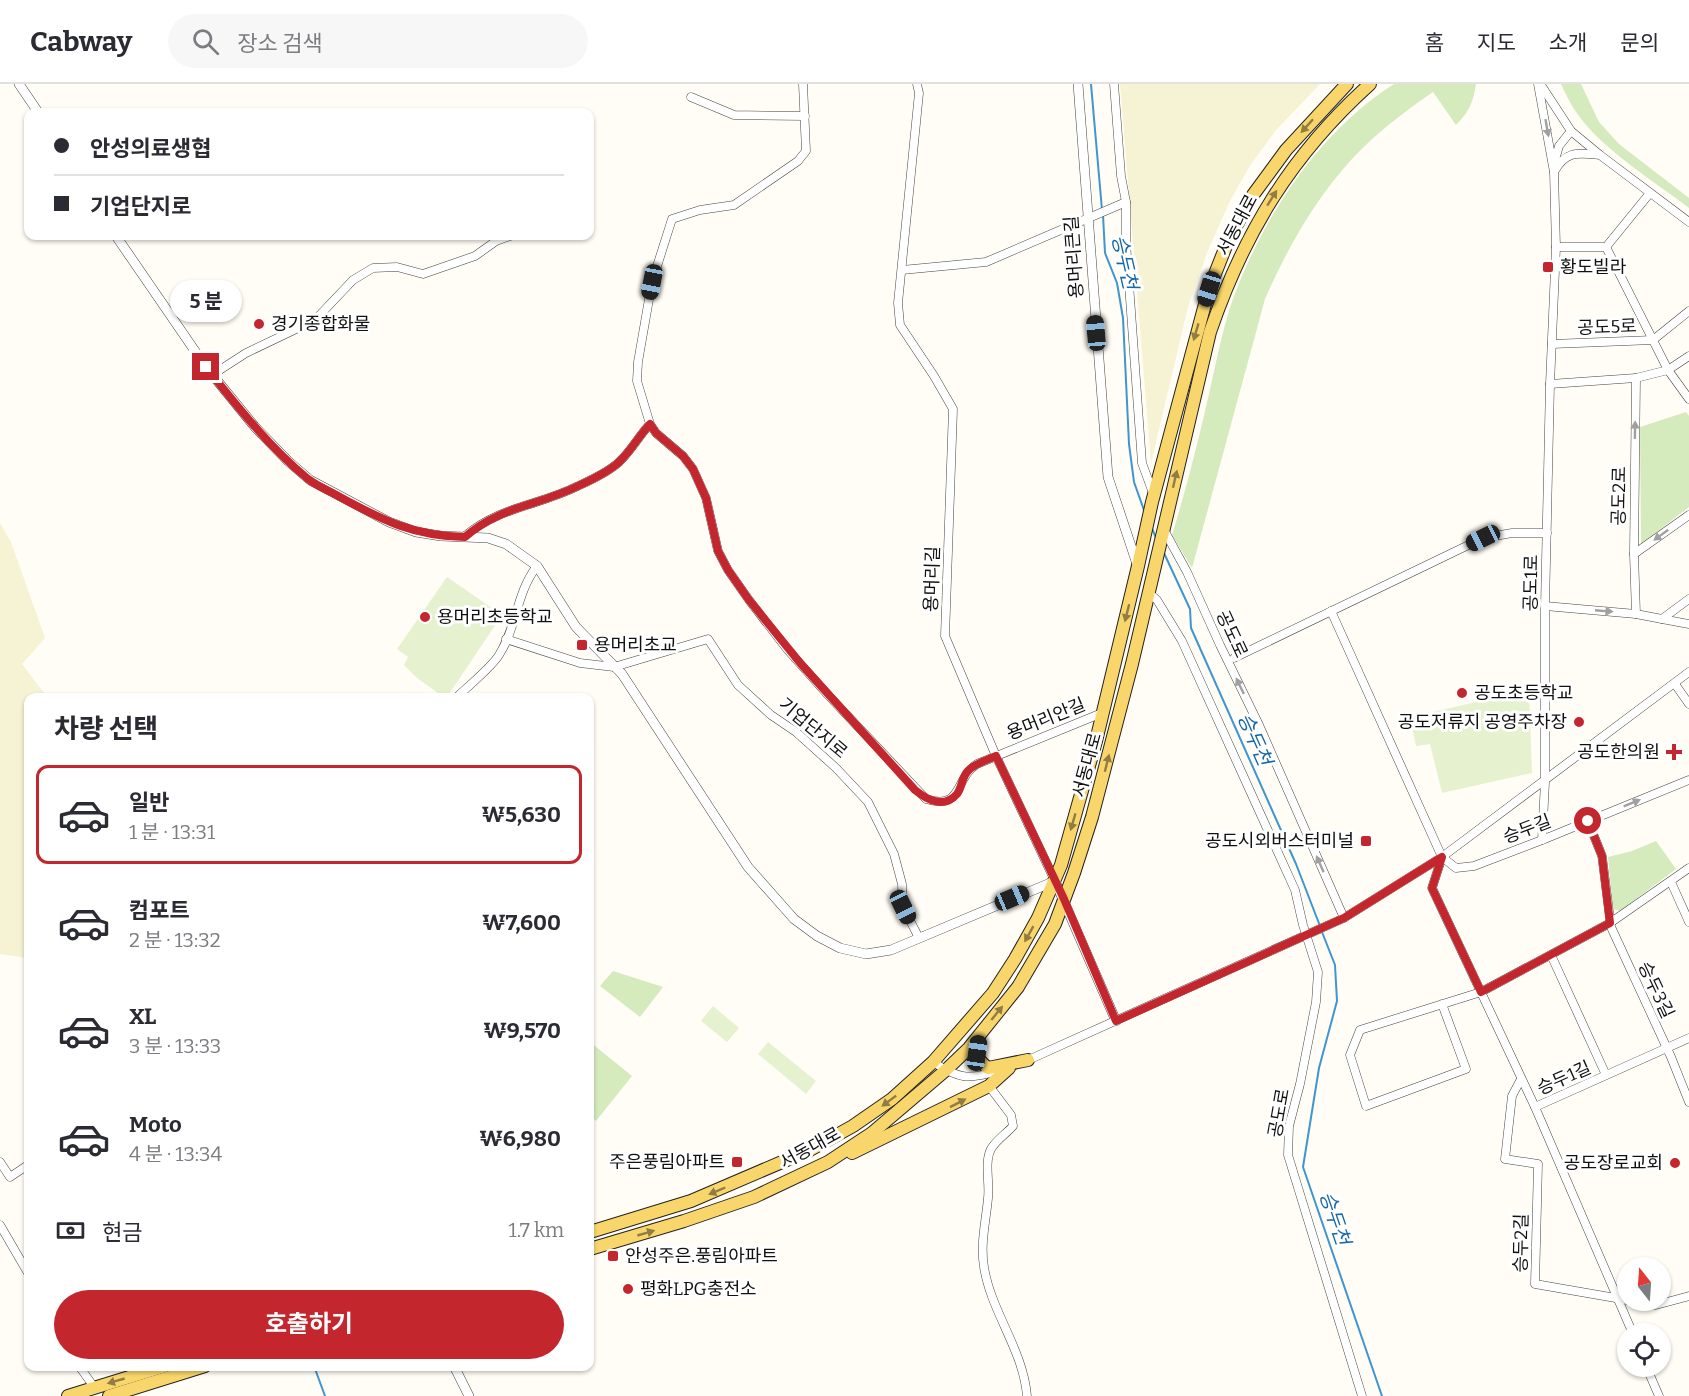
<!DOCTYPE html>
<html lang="ko">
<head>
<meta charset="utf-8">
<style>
	body { margin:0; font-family:Bitter,"Noto Sans KR",serif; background:#f7f7f7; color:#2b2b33; height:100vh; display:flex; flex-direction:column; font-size:22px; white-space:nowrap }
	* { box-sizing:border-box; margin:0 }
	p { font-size:20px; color:#7c7c81 }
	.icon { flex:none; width:33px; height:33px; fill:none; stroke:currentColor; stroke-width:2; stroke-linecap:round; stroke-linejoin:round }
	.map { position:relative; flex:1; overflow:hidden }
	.drawer { position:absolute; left:24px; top:609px; width:570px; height:678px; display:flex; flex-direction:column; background:#fff; border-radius:12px; box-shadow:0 2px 4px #0004 }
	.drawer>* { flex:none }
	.banner { position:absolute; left:24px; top:24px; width:570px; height:132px; border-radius:12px; box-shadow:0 2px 4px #0004; display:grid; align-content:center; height:132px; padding:0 30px; background:#fff }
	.needle { width:39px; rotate:343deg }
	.controls { position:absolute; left:1617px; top:1173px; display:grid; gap:12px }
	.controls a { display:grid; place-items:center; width:54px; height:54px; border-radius:50%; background:#fff; box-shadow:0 2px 4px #0004; font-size:30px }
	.end { position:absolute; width:27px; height:27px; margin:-14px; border:8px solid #c4262e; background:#fff; box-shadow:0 0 0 3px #fff }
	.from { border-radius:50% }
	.bubble { position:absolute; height:42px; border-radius:21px; background:#fff; box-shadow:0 2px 4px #0004; font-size:20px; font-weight:700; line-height:42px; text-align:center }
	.car { position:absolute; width:18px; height:36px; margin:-18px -9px; border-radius:8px; box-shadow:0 0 4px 2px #0007; background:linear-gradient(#222 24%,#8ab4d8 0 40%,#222 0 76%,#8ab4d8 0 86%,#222 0) }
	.banner b { display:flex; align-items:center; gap:21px; height:57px; font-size:22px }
	.banner b+b { border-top:2px solid #e1e1e2 }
	.banner i { width:15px; height:15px; background:#2b2b33 }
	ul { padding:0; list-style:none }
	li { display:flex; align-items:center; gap:18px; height:99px; margin:0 12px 9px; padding:0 18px; border:3px solid transparent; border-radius:12px }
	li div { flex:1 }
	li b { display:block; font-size:22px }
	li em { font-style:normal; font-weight:700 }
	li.current { border-color:#c4262e }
	li>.icon { width:54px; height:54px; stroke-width:1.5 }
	h2 { padding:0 30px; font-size:27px; line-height:72px }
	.pay { display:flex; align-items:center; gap:15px; height:66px; padding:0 30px; font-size:22px }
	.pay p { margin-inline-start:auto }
	.cta { display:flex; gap:12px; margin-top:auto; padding:12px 30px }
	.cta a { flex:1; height:69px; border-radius:36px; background:#c4262e; color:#fff; font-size:24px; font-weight:700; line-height:69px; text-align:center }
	header { display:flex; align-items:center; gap:36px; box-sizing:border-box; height:84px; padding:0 30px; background:#fff; border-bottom:2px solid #e1e1e2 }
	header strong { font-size:28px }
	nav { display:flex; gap:33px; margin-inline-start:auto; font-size:21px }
	.search { width:420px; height:54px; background:#f7f7f7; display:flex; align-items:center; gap:15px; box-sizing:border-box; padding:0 21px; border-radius:33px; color:#7c7c81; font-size:22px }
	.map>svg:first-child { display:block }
</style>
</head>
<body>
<header>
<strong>Cabway</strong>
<div class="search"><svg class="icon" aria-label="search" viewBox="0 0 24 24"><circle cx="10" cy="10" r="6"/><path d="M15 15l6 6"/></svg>장소 검색</div>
<nav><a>홈</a><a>지도</a><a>소개</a><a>문의</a></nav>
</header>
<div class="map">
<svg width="1689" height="1312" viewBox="0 0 1689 1312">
	<rect width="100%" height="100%" fill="#fffdf5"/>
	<g fill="#f6f3d4">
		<path d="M 1120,0 L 1320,0 L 1277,45 L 1251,80 L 1230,117 L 1207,169 L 1188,223 L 1151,379 Z"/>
		<path d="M 0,439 L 11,458 L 45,554 L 22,580 L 47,613 L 28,614 L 28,874 L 0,870 Z"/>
	</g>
	<g fill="#d5ebbd">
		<path d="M 1394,0 L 1476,0 C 1473,19 1469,28 1456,41 L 1433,8 C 1404,28 1376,49 1352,75 C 1315,115 1287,165 1265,215 L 1192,484 L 1172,451 C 1185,409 1196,366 1206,323 C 1215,286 1221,248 1234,212 C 1265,130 1319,48 1394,0 Z"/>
		<path d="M 1561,0 L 1581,0 L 1599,38 L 1619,60 L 1689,114 L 1689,124 C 1655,98 1608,69 1582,36 C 1573,25 1567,13 1561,0 Z"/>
		<path d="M 1686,328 L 1689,332 L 1689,423 L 1641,460 L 1640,343 Z"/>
		<path d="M 1656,757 L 1676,785 L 1620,827 L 1613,825 L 1608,773 L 1632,767 Z"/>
		<path d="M 613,887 L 663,903 L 640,933 L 600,902 Z"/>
		<path d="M 590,958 L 632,992 L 596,1037 L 590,1031 Z"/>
	</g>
	<g fill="#e6f2cf">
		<path d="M 447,493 L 502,531 L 447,613 L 445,614 L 417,594 L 404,581 L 408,573 L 397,565 Z"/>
		<path d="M 1529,606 L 1532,689 L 1442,709 L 1430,660 L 1416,662 L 1410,633 Z"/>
		<path d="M 713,922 L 739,944 L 727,958 L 701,937 Z"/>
		<path d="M 768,958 L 816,997 L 806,1010 L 758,970 Z"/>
	</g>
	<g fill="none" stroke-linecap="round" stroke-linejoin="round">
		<g stroke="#3f96cf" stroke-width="2">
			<path d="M 1091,0 L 1102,126"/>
			<path d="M 1103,131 L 1105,169 L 1117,199 L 1123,234 L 1129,360 L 1134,398 L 1145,429"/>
			<path d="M 1151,442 L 1156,454"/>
			<path d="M 1163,467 L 1190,525 L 1191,544 L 1296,780 L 1320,842"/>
			<path d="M 1322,848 L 1335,881 L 1337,917 L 1319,984 L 1303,1083 L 1382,1312"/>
			<path d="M 314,1282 L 325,1312"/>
		</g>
		<g stroke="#444" stroke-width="9">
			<g id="minor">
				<path d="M 803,0 L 806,67 L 798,77 L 734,121 L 700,126 L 672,135 L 652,198 L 638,278 L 637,297 L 650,340 L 656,349 L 683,372 L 693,385 L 706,414 L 718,467 L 728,486 L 749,516 L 787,565 L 829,612 L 926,715 C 963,727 954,695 977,680 L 1102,629"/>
				<path d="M 917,0 L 919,9 L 898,219 L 900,241 L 934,292 L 953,325 L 945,552 L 996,672 L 1055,797"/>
				<path d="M 1114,0 L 1121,92 L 1126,118 L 1126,159 L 1142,379 L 1153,409"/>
				<path d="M 1538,0 L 1554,88 L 1556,163 L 1550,300 L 1545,522 L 1545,698 L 1542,756"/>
				<path d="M 1541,1 L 1571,47 L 1600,71 L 1689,138"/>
				<path d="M 691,13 L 734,31 L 805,32"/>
				<path d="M 1555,76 L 1559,62 L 1571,47"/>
				<path d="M 1554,88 C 1566,66 1578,69 1600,71"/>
				<path d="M 1556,163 L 1606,163 L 1668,286 L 1689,315"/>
				<path d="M 1606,163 L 1650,109"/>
				<path d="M 902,186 L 986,178 L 1126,118"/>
				<path d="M 1552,260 L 1653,256 L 1689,227"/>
				<path d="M 212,291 L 246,269 L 315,236 L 353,196 L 373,184 L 397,183 L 423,190 L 475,172 L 496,157 L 510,152"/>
				<path d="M 1636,294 L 1634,470 L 1636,530"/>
				<path d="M 1550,300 L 1636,294 L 1668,286 L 1689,272"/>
				<path d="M 1164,446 L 1187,488 L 1220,561 L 1259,641 L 1344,834"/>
				<path d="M 465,452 C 501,422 538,422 578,402 C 589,397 613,385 621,376 C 632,365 639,352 650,340"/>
				<path d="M 1634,470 L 1689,431"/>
				<path d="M 1148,508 L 1157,516 L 1182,557 L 1295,806 L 1303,841 L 1318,888 L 1316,918 L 1300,1000 L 1289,1042 L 1288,1071 L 1362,1312"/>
				<path d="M 1545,522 L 1636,530 L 1662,535 L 1689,515"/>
				<path d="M 1331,527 L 1442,773 L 1456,784 L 1474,782 L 1542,756 L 1689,696"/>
				<path d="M 1662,535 L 1689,540"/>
				<path d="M 506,555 L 580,579 L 614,583 L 708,555 L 738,601 L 771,631 L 796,648 L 836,684 L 868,718 L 894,770 L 902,800 L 903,823 L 919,854"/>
				<path d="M 1234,574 L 1483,454 L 1512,449 L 1547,449"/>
				<path d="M 1675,600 L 1689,620"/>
				<path d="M 456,614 C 468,602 491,584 499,571 C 517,543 516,509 537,482"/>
				<path d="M 1588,737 L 1602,772 L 1611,843 L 1671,973 L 1689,1018"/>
				<path d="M 1442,773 L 1432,804 L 1535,1023 L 1689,954"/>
				<path d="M 1671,798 L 1689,838"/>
				<path d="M 1551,871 L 1606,991"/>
				<path d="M 1442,920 L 1466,985 L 1366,1022 L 1350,971 L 1360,946 L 1481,908 L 1610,839 L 1689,784"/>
				<path d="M 1026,977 L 1344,834 L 1442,773 L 1689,588"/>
				<path d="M 933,978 C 959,995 968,996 998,987"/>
				<path d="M 1521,995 L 1512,1012 L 1505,1075 L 1538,1080 L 1535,1200 L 1656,1221 L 1689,1212"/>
				<path d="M 989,1002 L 1011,1031 L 1013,1042 C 1007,1049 996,1056 991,1065 C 984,1078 990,1100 988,1114 C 986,1137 980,1160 984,1183 C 991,1228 1023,1265 1027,1312"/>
				<path d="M 1535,1023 L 1633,1250"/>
				<path d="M 0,1078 L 10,1093 L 28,1081"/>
				<path d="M 0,1141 L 28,1189"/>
				<path d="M 79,1282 L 94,1303"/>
				<path d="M 1646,1282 L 1659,1312"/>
			</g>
		</g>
		<g stroke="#444" stroke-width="10">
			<g id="tertiary">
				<path d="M 19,0 L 38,28"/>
				<path d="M 1078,0 L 1108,393 L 1137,480"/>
				<path d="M 116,152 L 206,283 L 255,343 L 288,377 L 310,396 L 389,438 L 416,448 L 441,452 L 488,454 L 506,460 L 537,482 L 576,543 L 622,590 L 748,783 L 794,835 L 817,852 L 840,864 L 866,870 L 891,866 L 1055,797 L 1116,937"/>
				<path d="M 454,1282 L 469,1312"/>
			</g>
		</g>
		<g stroke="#222" stroke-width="14">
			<g id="primary">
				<path d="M 979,953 C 977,968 974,974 988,984 L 1028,976"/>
				<path d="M 852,1069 L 989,1002 L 1009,984"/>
				<path d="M 590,1148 L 691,1117 L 810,1066 L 853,1042 L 892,1015 L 933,978 L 993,909 L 1015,875 L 1038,834 L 1061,781 L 1096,657 L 1138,482 L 1152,418 L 1209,205 L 1228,157 L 1253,111 L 1286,66 L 1347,0"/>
				<path d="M 590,1165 L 684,1137 L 754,1113 L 828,1078 L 872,1049 L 946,986 L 969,964 L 1018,903 L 1055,840 L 1074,789 L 1092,733 L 1132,580 L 1210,248 C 1244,149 1291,71 1370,0"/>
				<path d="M 68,1312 L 165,1282"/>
				<path d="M 109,1312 L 205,1282"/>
			</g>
		</g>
		<use href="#minor" stroke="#fff" stroke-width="8"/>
		<use href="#tertiary" stroke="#fff" stroke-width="9"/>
		<use href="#primary" stroke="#f9d66b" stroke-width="12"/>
	</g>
	<defs><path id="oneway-solid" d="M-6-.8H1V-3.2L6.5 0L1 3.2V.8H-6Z" transform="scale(1.5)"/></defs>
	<g fill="#917d42">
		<use href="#oneway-solid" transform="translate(1307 42) rotate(132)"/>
		<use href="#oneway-solid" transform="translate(1272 114) rotate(-58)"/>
		<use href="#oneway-solid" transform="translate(1196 248) rotate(106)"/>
		<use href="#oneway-solid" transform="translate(1175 395) rotate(-77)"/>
		<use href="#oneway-solid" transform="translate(1127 529) rotate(104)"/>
		<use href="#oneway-solid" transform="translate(1107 679) rotate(-76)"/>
		<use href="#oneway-solid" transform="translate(1073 738) rotate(106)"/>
		<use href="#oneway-solid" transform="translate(1029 850) rotate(119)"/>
		<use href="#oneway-solid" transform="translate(997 929) rotate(-51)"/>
		<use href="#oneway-solid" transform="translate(889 1017) rotate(143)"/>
		<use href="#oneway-solid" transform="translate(958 1019) rotate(-27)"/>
		<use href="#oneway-solid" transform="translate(717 1107) rotate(157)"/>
		<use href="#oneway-solid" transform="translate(646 1149) rotate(-16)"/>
		<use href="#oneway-solid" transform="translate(116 1297) rotate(164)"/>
	</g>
	<g fill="#a0a0a0">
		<use href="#oneway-solid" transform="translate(1547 44) rotate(80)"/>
		<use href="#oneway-solid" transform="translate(1635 346) rotate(-89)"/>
		<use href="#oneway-solid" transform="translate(1661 451) rotate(144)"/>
		<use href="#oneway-solid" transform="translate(1604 527) rotate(5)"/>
		<use href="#oneway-solid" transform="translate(1240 602) rotate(-116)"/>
		<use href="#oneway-solid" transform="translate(1632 719) rotate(-22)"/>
		<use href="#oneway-solid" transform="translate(1320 780) rotate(-114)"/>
	</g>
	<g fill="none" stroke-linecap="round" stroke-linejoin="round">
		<path stroke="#c4262e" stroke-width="8" d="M 206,283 C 237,322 269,363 308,395 C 317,402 330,407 340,413 C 384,437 414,452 465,453 C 500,422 538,422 578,402 C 589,397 613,385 621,376 C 632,365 639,352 650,340 L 656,349 L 683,372 L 693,385 L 706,414 L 718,467 L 728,486 L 749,516 L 801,580 L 915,706 C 927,716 944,725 957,710 C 963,702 961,692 970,685 C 977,679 987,676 996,672 L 1064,815 L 1116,937 L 1344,834 L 1442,773 L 1432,804 L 1481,908 L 1610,839 L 1602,772 L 1588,737"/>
	</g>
	<g fill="#c4262e" stroke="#fff" stroke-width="2">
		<rect x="1542" y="177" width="12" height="12" rx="3"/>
		<circle cx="259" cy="240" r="6"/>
		<circle cx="425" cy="533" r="6"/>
		<rect x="576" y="555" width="12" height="12" rx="3"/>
		<circle cx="1462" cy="609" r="6"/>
		<circle cx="1579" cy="638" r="6"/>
		<path d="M1671 659h6v6h6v6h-6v6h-6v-6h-6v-6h6z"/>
		<rect x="1360" y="751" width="12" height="12" rx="3"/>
		<rect x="731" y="1072" width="12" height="12" rx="3"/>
		<circle cx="1675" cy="1079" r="6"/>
		<rect x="607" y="1166" width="12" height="12" rx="3"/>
		<circle cx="628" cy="1205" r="6"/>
	</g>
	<g text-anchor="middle" stroke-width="6" stroke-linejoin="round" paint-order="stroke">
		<g font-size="18" fill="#111" stroke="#fff">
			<text transform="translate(1237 141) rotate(-62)" y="6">서동대로</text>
			<text transform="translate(1074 173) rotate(-94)" y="6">용머리큰길</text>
			<text transform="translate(1607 243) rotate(-2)" y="6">공도5로</text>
			<text transform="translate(1619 412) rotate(-89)" y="6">공도2로</text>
			<text transform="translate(932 495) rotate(-88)" y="6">용머리길</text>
			<text transform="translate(1531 499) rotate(-89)" y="6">공도1로</text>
			<text transform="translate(1232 550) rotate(65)" y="6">공도로</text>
			<text transform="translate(1046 635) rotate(-22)" y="6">용머리안길</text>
			<text transform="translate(813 644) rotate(40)" y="6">기업단지로</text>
			<text transform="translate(1087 681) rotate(-75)" y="6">서동대로</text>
			<text transform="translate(1527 745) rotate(-21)" y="6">승두길</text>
			<text transform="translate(1656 906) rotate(65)" y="6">승두3길</text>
			<text transform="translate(1564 994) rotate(-24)" y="6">승두1길</text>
			<text transform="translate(1279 1029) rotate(-80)" y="6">공도로</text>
			<text transform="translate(810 1064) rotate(-29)" y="6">서동대로</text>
			<text transform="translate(1521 1159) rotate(-89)" y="6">승두2길</text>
		</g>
		<g font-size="18" fill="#111" stroke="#fff" text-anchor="start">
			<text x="1560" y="189">황도빌라</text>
			<text x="271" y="246">경기종합화물</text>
			<text x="437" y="539">용머리초등학교</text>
			<text x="594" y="567">용머리초교</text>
			<text x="1474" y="615">공도초등학교</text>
			<text x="1567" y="644" text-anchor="end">공도저류지 공영주차장</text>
			<text x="1660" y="674" text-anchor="end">공도한의원</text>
			<text x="1354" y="763" text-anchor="end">공도시외버스터미널</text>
			<text x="725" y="1084" text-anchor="end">주은풍림아파트</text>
			<text x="1663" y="1085" text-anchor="end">공도장로교회</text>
			<text x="625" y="1178">안성주은.풍림아파트</text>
			<text x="640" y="1211">평화LPG충전소</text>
		</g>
		<g font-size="20" font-style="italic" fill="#1768a6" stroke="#fff">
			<text transform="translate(1125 178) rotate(77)" y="7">승두천</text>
			<text transform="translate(1255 655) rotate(66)" y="7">승두천</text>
			<text transform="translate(1335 1134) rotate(71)" y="7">승두천</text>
		</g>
	</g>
</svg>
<div class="controls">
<a><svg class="needle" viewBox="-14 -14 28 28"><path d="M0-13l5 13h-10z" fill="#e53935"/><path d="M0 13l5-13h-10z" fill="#7c7c81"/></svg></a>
<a><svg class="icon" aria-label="locate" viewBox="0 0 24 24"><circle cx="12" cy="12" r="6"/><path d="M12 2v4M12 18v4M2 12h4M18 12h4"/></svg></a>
</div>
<i class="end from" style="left:1588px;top:737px"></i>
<i class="end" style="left:206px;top:283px"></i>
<div class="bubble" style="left:170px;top:196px;width:72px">5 분</div>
<i class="car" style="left:652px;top:198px;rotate:191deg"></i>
<i class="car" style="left:1209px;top:205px;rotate:197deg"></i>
<i class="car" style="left:1096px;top:249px;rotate:355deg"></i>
<i class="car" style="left:1483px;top:454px;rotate:244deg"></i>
<i class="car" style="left:1012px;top:814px;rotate:67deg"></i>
<i class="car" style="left:903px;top:823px;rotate:154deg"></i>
<i class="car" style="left:977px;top:969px;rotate:8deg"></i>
<div class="banner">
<b><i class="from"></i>안성의료생협</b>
<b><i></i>기업단지로</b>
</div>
<section class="drawer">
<h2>차량 선택</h2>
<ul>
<li class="current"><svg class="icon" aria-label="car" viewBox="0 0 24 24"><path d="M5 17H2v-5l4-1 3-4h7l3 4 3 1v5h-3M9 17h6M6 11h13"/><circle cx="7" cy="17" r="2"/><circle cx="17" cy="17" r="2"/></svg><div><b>일반</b><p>1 분 · 13:31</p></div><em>₩5,630</em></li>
<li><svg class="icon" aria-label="car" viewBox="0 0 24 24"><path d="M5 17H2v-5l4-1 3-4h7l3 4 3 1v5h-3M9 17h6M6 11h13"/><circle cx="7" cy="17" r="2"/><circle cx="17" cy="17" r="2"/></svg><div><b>컴포트</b><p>2 분 · 13:32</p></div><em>₩7,600</em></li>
<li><svg class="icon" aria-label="car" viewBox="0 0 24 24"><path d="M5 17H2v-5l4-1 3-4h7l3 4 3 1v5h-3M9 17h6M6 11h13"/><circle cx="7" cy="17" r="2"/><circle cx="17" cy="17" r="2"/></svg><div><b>XL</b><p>3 분 · 13:33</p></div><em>₩9,570</em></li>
<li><svg class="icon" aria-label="car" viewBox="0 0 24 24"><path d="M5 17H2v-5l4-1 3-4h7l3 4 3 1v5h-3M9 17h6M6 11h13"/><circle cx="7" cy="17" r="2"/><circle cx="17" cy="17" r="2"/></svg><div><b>Moto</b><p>4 분 · 13:34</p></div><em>₩6,980</em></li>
</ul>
<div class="pay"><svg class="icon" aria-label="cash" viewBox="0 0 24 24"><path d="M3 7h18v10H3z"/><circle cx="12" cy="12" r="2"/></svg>현금<p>1.7 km</p></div>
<div class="cta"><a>호출하기</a></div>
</section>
</div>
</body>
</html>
